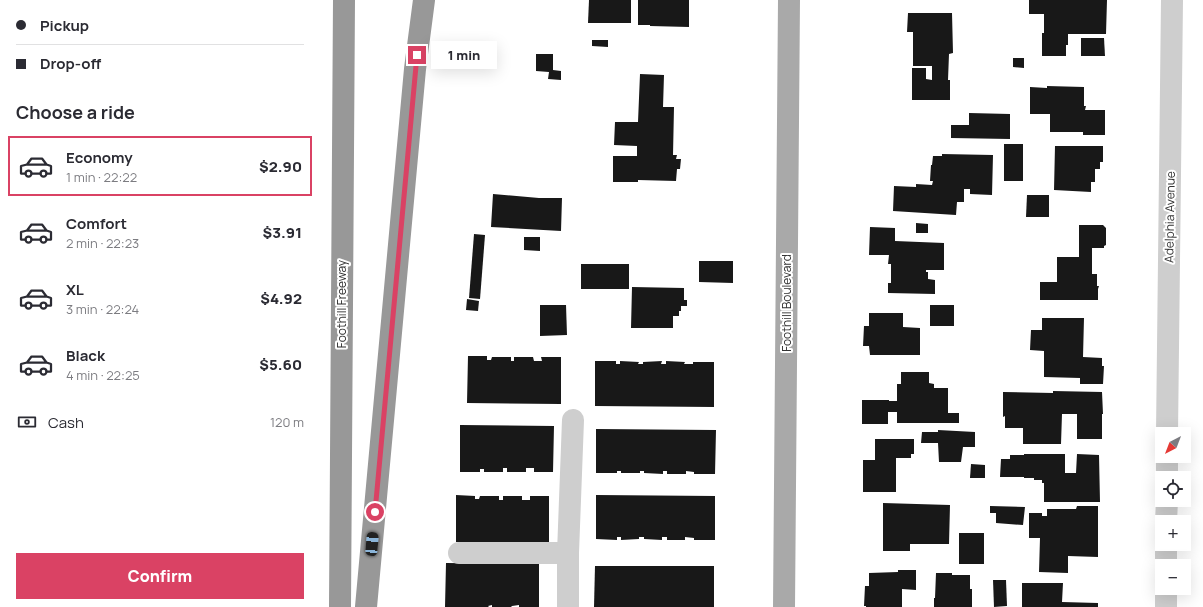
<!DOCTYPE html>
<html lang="en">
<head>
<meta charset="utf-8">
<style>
	body { margin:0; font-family:Manrope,sans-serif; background:#f2f2f3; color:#2b2b33; height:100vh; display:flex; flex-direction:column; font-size:15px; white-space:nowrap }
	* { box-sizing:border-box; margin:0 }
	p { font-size:13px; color:#7c7c81 }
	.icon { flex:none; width:22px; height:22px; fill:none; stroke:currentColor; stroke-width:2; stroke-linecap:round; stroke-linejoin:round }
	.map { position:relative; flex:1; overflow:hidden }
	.sheet { display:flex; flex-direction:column; background:#fff; width:320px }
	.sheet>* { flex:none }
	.banner { display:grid; align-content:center; height:88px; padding:0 16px; background:#fff }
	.needle { width:26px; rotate:222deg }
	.controls { position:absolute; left:835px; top:427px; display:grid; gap:8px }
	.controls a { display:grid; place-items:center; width:36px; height:36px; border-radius:0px; background:#fff; box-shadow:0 4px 16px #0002; font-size:20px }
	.end { position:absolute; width:18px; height:18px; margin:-9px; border:5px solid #da4264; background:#fff; box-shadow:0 0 0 2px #fff }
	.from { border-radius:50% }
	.bubble { position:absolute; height:28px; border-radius:0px; background:#fff; box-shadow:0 4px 16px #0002; font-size:13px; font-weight:800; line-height:28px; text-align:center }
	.car { position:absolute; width:12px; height:24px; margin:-12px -6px; border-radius:5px; box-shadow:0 0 3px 1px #0007; background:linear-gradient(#222 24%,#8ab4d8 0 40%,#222 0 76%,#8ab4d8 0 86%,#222 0) }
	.banner b { display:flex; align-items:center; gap:14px; height:38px; font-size:15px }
	.banner b+b { border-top:1px solid #e1e1e2 }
	.banner i { width:10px; height:10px; background:#2b2b33 }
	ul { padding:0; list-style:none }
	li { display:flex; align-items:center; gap:12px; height:60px; margin:0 8px 6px; padding:0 8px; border:2px solid transparent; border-radius:0px }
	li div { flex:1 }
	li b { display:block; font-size:15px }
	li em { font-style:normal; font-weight:800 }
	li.on { border-color:#da4264 }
	li>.icon { width:36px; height:36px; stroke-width:1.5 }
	h2 { padding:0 16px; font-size:18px; line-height:48px }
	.pay { display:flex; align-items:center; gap:10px; height:44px; padding:0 16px; font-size:15px }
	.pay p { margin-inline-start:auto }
	.action { display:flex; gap:8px; margin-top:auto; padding:8px 16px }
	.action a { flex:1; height:46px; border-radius:0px; background:#da4264; color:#fff; font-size:16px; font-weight:800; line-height:46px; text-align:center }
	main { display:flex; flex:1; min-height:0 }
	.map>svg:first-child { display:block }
</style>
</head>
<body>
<main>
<section class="sheet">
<div class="banner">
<b><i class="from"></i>Pickup</b>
<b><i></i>Drop-off</b>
</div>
<h2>Choose a ride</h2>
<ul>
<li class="on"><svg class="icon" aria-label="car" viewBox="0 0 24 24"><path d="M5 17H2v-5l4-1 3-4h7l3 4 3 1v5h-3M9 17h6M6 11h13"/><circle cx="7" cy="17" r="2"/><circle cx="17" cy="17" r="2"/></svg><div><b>Economy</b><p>1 min · 22:22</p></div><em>$2.90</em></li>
<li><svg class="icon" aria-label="car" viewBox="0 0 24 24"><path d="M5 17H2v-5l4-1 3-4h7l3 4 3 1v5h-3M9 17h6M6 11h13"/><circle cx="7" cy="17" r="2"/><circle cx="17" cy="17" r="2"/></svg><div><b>Comfort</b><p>2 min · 22:23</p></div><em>$3.91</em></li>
<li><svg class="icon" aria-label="car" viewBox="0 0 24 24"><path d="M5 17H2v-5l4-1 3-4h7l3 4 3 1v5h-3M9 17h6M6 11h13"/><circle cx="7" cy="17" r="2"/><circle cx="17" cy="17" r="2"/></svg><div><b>XL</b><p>3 min · 22:24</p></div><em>$4.92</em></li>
<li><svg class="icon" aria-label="car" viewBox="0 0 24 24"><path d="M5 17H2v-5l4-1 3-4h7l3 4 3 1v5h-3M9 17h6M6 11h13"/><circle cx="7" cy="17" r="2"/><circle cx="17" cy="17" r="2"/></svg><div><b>Black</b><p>4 min · 22:25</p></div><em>$5.60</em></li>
</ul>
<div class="pay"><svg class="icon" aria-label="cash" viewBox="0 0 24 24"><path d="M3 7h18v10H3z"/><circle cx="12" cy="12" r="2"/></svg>Cash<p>120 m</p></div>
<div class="action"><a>Confirm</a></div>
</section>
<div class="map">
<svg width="883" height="607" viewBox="0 0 883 607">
	<rect width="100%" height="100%" fill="#fff"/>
	<g fill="#181818">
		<path d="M 269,0 L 311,0 L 311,23 L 268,23 Z"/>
		<path d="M 318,0 L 369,0 L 369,27 L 330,26 L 330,25 L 318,25 Z"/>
		<path d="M 709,0 L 787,0 L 786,34 L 748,34 L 748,45 L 746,45 L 746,56 L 722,56 L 722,33 L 724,33 L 724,14 L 709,14 Z"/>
		<path d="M 588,13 L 632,13 L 633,53 L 629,54 L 628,80 L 630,80 L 630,100 L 592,100 L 592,68 L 606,68 L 606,79 L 612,80 L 612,66 L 593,66 L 593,32 L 587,32 Z"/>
		<path d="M 761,38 L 784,38 L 785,56 L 761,56 Z"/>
		<path d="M 272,40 L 288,40 L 288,47 L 272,46 Z"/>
		<path d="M 216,54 L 233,54 L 233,70 L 241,71 L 241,80 L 228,79 L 229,72 L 216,71 Z"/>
		<path d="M 693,58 L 704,58 L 704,68 L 693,67 Z"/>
		<path d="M 320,74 L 344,75 L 343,107 L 354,107 L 353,155 L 357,155 L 356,159 L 361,159 L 360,169 L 357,169 L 356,181 L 318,180 L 318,182 L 293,182 L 293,156 L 317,156 L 317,146 L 294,145 L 295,122 L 318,122 Z"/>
		<path d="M 727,86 L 764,87 L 764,106 L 766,106 L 765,110 L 785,110 L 785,135 L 763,135 L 763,132 L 730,132 L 730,114 L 710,114 L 710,87 L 727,88 Z"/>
		<path d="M 649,113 L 690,114 L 690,139 L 631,138 L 631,125 L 649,125 Z"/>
		<rect x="684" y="144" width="19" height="37"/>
		<path d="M 735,146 L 783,146 L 783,162 L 780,162 L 780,169 L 775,169 L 775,182 L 771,182 L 771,192 L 734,190 Z"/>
		<path d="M 622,154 L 673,155 L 672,195 L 650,194 L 650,189 L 644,189 L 644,202 L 637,202 L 636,215 L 573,211 L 574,186 L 596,187 L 596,184 L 612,185 L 613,181 L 610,181 L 611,165 L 612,165 L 613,156 L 622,156 Z"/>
		<path d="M 173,194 L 219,198 L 242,198 L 241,231 L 171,227 Z"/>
		<path d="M 707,195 L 729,195 L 729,217 L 706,217 Z"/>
		<path d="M 596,223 L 608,224 L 608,233 L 596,233 Z"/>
		<path d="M 759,225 L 783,225 L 786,228 L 786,245 L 784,246 L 784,248 L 772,248 L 772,274 L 777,274 L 777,286 L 779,286 L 778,289 L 778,300 L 720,300 L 720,282 L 737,282 L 737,257 L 759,257 Z"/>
		<path d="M 550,227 L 575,228 L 575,241 L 624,243 L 624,270 L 606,270 L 606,272 L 608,272 L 608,279 L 615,280 L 615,294 L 568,293 L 568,283 L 571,283 L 571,264 L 568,264 L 569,255 L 549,255 Z"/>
		<path d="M 154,234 L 165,235 L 160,299 L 149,298 Z"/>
		<path d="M 204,237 L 220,237 L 220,251 L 204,250 Z"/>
		<path d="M 379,261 L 413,261 L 413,283 L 379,282 Z"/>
		<rect x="261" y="264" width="48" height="25"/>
		<path d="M 312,287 L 364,288 L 364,300 L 367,300 L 367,306 L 361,306 L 361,311 L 359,311 L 359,316 L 353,316 L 353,328 L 311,328 Z"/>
		<path d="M 147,299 L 159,301 L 158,311 L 146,310 Z"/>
		<path d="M 220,305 L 246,305 L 247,335 L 220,336 Z"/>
		<rect x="610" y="305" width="24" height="21"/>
		<path d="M 549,313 L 583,313 L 583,327 L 600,328 L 600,355 L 550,355 L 549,346 L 543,346 L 544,326 L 549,326 Z"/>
		<path d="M 722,318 L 764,318 L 763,357 L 782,358 L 782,366 L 784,366 L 783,384 L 760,384 L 760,378 L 724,377 L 724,351 L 710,350 L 711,330 L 722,330 Z"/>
		<path d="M 148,356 L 167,356 L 167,360 L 171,360 L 172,357 L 191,357 L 191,361 L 194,361 L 194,357 L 213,357 L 214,361 L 222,361 L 221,357 L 241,357 L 241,404 L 147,403 Z"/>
		<path d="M 275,361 L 296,361 L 296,364 L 300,364 L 300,361 L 319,362 L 318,364 L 323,364 L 323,362 L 342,361 L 341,364 L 346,364 L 346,361 L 365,362 L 364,364 L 373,364 L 373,362 L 394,362 L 394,407 L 275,406 Z"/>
		<path d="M 581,372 L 609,372 L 609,383 L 614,384 L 614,388 L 628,388 L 628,413 L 639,413 L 639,423 L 577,423 L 577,412 L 568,412 L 568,424 L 542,424 L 542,400 L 569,400 L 569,401 L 577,401 L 577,384 L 581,384 Z"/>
		<path d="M 733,391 L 782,392 L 783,414 L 782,414 L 782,439 L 757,439 L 757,414 L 742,414 L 741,444 L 703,444 L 703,428 L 685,428 L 685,416 L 683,417 L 683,392 L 733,393 Z"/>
		<path d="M 140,425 L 234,426 L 233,472 L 214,472 L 214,468 L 206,468 L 206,472 L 187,472 L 187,468 L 183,468 L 183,472 L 164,472 L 164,469 L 160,469 L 160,472 L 140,472 Z"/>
		<path d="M 276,429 L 396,430 L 395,474 L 374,474 L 374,472 L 366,471 L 366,474 L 347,474 L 347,471 L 343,471 L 343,474 L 324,473 L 324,471 L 320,471 L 320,473 L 301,473 L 301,471 L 297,471 L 297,473 L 276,473 Z"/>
		<path d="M 618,430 L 655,432 L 655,447 L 643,447 L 641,462 L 619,462 L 618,443 L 601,443 L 602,432 L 618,432 Z"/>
		<path d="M 555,439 L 594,439 L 594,454 L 591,454 L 591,458 L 576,458 L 576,492 L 543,492 L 543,460 L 555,460 Z"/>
		<path d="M 704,454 L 745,454 L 745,473 L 756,473 L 757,454 L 779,455 L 780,502 L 724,502 L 724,483 L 722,483 L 722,480 L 714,480 L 714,478 L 704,478 L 704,477 L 680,477 L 681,459 L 690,459 L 690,455 L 704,455 Z"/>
		<path d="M 651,464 L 665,465 L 665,478 L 650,478 Z"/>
		<path d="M 136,495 L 155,496 L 155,499 L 159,499 L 160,496 L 179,496 L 179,500 L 183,500 L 183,496 L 202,496 L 202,500 L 210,500 L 210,496 L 229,496 L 229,542 L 136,542 Z"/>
		<path d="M 276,495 L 395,496 L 395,540 L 374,540 L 374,538 L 365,537 L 365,540 L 347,540 L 347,537 L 342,537 L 342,540 L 324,539 L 324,537 L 319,537 L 319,539 L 301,540 L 301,537 L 297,537 L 297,540 L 276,539 Z"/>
		<path d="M 563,503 L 630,505 L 629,544 L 590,544 L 590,551 L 563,551 Z"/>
		<path d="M 670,506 L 705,507 L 703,525 L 676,523 L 676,513 L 670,513 Z"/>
		<path d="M 757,506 L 778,506 L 778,557 L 748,556 L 748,573 L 719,572 L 720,538 L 709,538 L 709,513 L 722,513 L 722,516 L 727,516 L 727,509 L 756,509 Z"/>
		<rect x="639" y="533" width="25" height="31"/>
		<path d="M 126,563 L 219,564 L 219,607 L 199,607 L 199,605 L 192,606 L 191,607 L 172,607 L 172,605 L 168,606 L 169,607 L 125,607 Z"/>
		<path d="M 275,566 L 394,566 L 394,607 L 274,607 Z"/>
		<path d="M 578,570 L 596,570 L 596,590 L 582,589 L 582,607 L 546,607 L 546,606 L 544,606 L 545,586 L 549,586 L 549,573 L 578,572 Z"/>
		<path d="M 616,573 L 632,573 L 632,575 L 650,575 L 650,589 L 652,589 L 652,607 L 614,607 L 614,598 L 615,598 Z"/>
		<path d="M 673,580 L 686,580 L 687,606 L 674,607 Z"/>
		<path d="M 702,583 L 743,583 L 742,602 L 778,603 L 778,607 L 702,607 Z"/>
	</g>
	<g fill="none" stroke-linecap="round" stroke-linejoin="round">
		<g stroke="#cecece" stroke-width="22">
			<path d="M 847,434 L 852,0"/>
			<path d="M 847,478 L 847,456"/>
			<path d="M 846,522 L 847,500"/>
			<path d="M 139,553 L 248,553"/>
			<path d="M 846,566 L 846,544"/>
			<path d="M 248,607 L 248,553 L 253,420"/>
			<path d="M 846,607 L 846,588"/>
		</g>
		<path stroke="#a9a9a9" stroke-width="22" d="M 464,607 L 469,0"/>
		<g stroke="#989898" stroke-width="22">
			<path d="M 20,607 L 24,0"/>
			<path d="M 46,607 L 95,69 L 104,0"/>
		</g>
	</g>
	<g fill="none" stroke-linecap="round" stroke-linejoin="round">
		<path stroke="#da4264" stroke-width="5" d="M 55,512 L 97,55"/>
	</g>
	<g text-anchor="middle" stroke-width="4" stroke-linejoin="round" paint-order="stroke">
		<g font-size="12" fill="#313131" stroke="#fff">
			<text transform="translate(850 217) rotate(-89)" y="4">Adelphia Avenue</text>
			<text transform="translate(467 303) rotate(-90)" y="4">Foothill Boulevard</text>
			<text transform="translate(22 304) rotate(-90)" y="4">Foothill Freeway</text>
		</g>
	</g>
</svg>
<div class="controls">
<a><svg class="needle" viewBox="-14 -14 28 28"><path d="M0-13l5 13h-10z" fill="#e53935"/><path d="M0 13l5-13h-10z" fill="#7c7c81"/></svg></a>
<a><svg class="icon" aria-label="locate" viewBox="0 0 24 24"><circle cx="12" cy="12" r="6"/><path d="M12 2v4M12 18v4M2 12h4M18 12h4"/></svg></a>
<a>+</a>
<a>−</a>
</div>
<i class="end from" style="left:55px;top:512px"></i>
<i class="end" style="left:97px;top:55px"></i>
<div class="bubble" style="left:111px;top:41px;width:66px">1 min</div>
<i class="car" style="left:52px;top:544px;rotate:5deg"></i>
</div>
</main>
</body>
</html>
